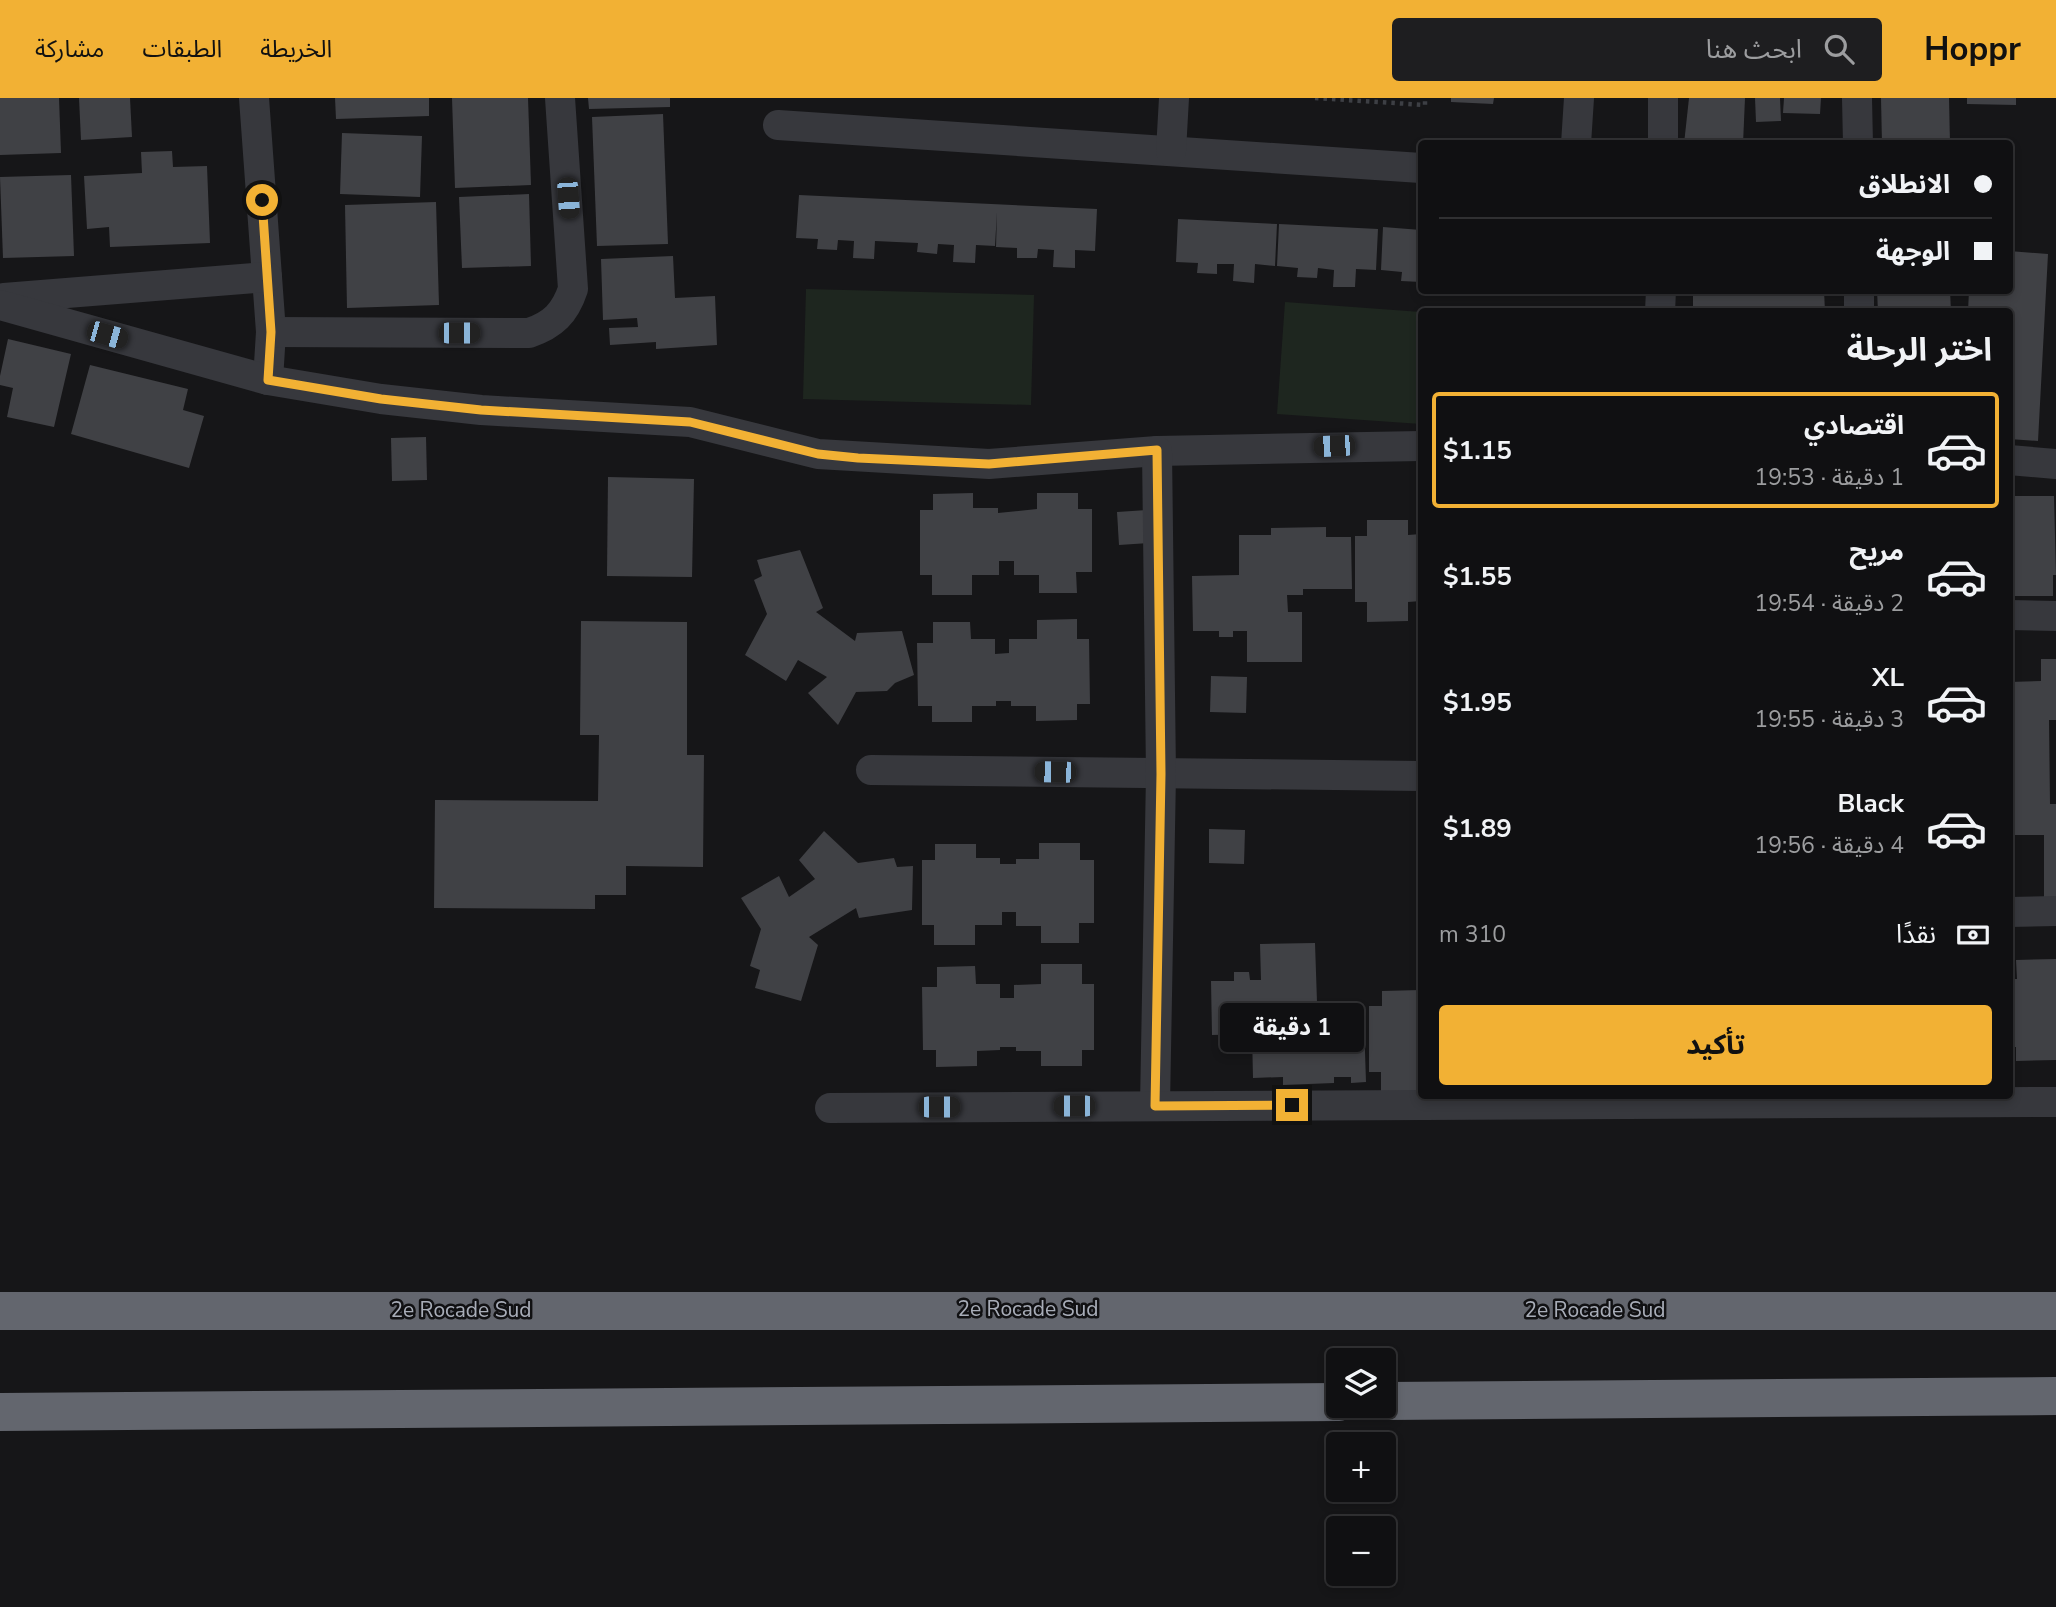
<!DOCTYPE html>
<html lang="ar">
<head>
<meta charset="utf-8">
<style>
	body { margin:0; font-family:"Nunito Sans","Noto Sans Arabic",sans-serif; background:#1e1e20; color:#f1f3f6; direction:rtl; height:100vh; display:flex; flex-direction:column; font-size:26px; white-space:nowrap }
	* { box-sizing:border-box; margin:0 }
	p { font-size:23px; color:#9c9d9f }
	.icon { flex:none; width:38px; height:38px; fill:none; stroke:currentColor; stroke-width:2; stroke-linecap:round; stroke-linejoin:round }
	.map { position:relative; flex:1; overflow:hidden; direction:ltr }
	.drawer { position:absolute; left:1418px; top:210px; width:595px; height:791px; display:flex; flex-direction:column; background:#101012; border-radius:7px; box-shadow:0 4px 10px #0003,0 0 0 2px #303032; direction:rtl }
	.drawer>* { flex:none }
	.top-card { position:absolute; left:1418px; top:42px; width:595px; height:154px; border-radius:7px; box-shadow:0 4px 10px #0003,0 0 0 2px #303032; direction:rtl; display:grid; align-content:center; height:154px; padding:0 21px; background:#101012 }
	.fabs { position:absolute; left:1326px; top:1250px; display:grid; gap:14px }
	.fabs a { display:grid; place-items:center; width:70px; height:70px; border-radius:7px; background:#101012; box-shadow:0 4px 10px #0003,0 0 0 2px #303032; font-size:35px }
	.end { position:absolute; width:32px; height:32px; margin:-16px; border:9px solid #f2b134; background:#111; box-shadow:0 0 0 4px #111 }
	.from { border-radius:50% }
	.bubble { position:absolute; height:49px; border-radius:7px; background:#101012; box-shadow:0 4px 10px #0003,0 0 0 2px #303032; font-size:23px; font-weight:700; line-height:49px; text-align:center; direction:rtl }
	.car { position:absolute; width:21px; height:42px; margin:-21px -10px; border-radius:9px; box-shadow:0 0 5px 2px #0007; background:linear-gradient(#222 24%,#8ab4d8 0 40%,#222 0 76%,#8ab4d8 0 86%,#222 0) }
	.top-card b { display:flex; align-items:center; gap:24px; height:66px; font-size:26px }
	.top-card b+b { border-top:2px solid #303032 }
	.top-card i { width:18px; height:18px; background:#f1f3f6 }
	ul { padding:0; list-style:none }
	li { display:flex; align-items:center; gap:21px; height:116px; margin:0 14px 10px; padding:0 7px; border:4px solid transparent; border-radius:7px }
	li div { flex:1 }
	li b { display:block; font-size:26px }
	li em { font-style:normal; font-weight:700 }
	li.on { border-color:#f2b134 }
	li>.icon { width:63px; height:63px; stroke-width:1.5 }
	h2 { padding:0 21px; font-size:32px; line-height:84px }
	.pay { display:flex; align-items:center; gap:18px; height:77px; padding:0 21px; font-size:26px }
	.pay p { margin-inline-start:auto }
	.cta { display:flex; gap:14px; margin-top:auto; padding:14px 21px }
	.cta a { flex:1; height:80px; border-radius:7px; background:#f2b134; color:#111; font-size:28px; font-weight:700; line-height:80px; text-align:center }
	header { display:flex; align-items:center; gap:42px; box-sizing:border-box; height:98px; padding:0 35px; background:#f2b134; color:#111 }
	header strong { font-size:33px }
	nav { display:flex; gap:38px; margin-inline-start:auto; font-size:24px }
	.search { width:490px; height:63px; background:#1e1e20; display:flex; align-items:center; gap:18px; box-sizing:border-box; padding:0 24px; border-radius:7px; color:#9c9d9f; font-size:26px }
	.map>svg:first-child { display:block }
</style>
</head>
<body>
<header>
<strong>Hoppr</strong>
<div class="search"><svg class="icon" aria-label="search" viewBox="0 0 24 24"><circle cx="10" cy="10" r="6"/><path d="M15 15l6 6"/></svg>ابحث هنا</div>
<nav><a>الخريطة</a><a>الطبقات</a><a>مشاركة</a></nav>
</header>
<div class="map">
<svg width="2056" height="1509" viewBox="0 0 2056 1509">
	<rect width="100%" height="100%" fill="#161618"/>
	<g fill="#1e261f">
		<path d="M 806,191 L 1034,197 L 1031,307 L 803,301 Z"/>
		<path d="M 1285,204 L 1421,214 L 1421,326 L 1277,316 Z"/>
	</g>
	<g fill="#404145">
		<path d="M 0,0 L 59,0 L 61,55 L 0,57 Z"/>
		<path d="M 79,0 L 130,0 L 132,39 L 81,42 Z"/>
		<path d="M 335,0 L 429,0 L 429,18 L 336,21 Z"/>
		<path d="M 452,0 L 528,0 L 531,87 L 455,90 Z"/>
		<path d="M 588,0 L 670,0 L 670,9 L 589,11 Z"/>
		<path d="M 1451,0 L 1494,0 L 1493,6 L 1451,4 Z"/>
		<path d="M 1689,0 L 1745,0 L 1743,46 L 1684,46 Z"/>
		<path d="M 1755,0 L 1780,0 L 1781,23 L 1756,24 Z"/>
		<path d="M 1784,0 L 1821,0 L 1820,16 L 1783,15 Z"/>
		<path d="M 1881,0 L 1949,0 L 1950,46 L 1882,46 Z"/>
		<path d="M 1967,0 L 2016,0 L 2016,7 L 1967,6 Z"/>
		<path d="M 663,16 L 668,146 L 597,148 L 592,19 Z"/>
		<path d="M 342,35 L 422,38 L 420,99 L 340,96 Z"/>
		<path d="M 172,53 L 173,69 L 207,68 L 210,145 L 110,149 L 109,129 L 87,131 L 84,78 L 142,75 L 141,54 Z"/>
		<path d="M 71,77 L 74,158 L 3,160 L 0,79 Z"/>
		<path d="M 529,96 L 531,168 L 462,170 L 459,99 Z"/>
		<path d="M 799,97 L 1097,111 L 1095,153 L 1075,152 L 1075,170 L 1053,169 L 1054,152 L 1038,151 L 1037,160 L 1017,160 L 1017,150 L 996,149 L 997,114 L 995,148 L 976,147 L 975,165 L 953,164 L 954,147 L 938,146 L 937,156 L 917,154 L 918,145 L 875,143 L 874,161 L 853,160 L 854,143 L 838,142 L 837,152 L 817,151 L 818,141 L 796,140 Z"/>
		<path d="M 436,104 L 439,207 L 347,210 L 345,107 Z"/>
		<path d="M 1178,121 L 1277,126 L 1275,168 L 1255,166 L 1254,185 L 1233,183 L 1234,166 L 1217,166 L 1217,176 L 1197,175 L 1198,165 L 1176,164 Z"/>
		<path d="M 1279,126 L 1378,131 L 1376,172 L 1356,171 L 1355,189 L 1333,189 L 1334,172 L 1318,170 L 1317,180 L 1297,179 L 1298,170 L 1277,168 Z"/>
		<path d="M 1383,129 L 1421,132 L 1421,184 L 1401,183 L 1402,174 L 1381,172 Z"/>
		<path d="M 2009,153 L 2048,156 L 2038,343 L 2009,341 L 2009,214 L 1968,214 L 1969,192 L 2009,192 Z"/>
		<path d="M 673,158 L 675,200 L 715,198 L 717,247 L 656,251 L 656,244 L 610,247 L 609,230 L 638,229 L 637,220 L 603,222 L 601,161 Z"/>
		<path d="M 1693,192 L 1824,192 L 1825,214 L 1693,214 Z"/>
		<path d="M 1877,192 L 1950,192 L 1951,214 L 1878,214 Z"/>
		<path d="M 8,241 L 71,256 L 54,329 L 7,319 L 13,290 L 0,287 L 0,278 Z"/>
		<path d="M 90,267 L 188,291 L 183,312 L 204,318 L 189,370 L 71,336 Z"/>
		<path d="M 426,339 L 427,382 L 392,383 L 391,340 Z"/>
		<path d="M 608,379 L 694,381 L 692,479 L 607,478 Z"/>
		<path d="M 973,395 L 973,410 L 998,410 L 998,415 L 1037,411 L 1037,395 L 1078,395 L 1078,411 L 1092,411 L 1092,474 L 1076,474 L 1077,495 L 1039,495 L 1039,477 L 1014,477 L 1014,463 L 999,463 L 999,477 L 972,477 L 972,497 L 932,497 L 932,477 L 920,477 L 920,412 L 933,412 L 933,396 Z"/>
		<path d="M 2013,398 L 2054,398 L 2056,477 L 2053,477 L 2053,498 L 2015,498 L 2015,481 L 2009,481 L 2009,414 L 2014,414 Z"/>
		<path d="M 1147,412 L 1149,445 L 1119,447 L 1117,414 Z"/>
		<path d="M 1367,422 L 1408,422 L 1408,437 L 1421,436 L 1421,503 L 1408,504 L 1408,523 L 1367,524 L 1367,504 L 1355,504 L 1355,438 L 1367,438 Z"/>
		<path d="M 1326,429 L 1326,439 L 1351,439 L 1352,491 L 1303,491 L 1303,497 L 1287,497 L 1288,514 L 1302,514 L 1302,564 L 1247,564 L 1247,533 L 1233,533 L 1233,539 L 1219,539 L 1219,533 L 1193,533 L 1192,478 L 1239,477 L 1239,437 L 1271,437 L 1271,430 Z"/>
		<path d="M 800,452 L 823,510 L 816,514 L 855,543 L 857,535 L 902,533 L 914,577 L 895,585 L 887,593 L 856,594 L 838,627 L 808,595 L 827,579 L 798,562 L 786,583 L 745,557 L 767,516 L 754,482 L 762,478 L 757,462 Z"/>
		<path d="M 1077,521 L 1077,541 L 1089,541 L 1090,606 L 1077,606 L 1077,622 L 1036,623 L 1036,608 L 1011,608 L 1011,603 L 996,603 L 996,608 L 972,608 L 972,624 L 932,624 L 932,608 L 918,608 L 917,545 L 933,545 L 933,524 L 970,524 L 971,541 L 995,541 L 995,556 L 1009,555 L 1009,541 L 1037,541 L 1037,522 Z"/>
		<path d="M 581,523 L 687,524 L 687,657 L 704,657 L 703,769 L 626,768 L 626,797 L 595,797 L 595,811 L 434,810 L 435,702 L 598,703 L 599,637 L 580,637 Z"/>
		<path d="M 2041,561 L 2056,561 L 2056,622 L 2049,622 L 2050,706 L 2056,706 L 2056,803 L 2044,803 L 2044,737 L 2009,737 L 2009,584 L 2041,583 Z"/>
		<path d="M 1211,578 L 1247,579 L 1246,615 L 1210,614 Z"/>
		<path d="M 1209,731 L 1245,732 L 1244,766 L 1209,765 Z"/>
		<path d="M 824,733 L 858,765 L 894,760 L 897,769 L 913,768 L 912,812 L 859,820 L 856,810 L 809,839 L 818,847 L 801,903 L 755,890 L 760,872 L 750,868 L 761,831 L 741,800 L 779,778 L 789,799 L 815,781 L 799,762 Z"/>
		<path d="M 1039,745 L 1080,745 L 1080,762 L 1094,762 L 1094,825 L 1079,825 L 1079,845 L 1041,845 L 1041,828 L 1016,828 L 1016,814 L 1002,814 L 1002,827 L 975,827 L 975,847 L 934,847 L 934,827 L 922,827 L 922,762 L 935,762 L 935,746 L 976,746 L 976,760 L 1000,760 L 1000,766 L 1016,766 L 1016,761 L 1039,761 Z"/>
		<path d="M 1315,845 L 1317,904 L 1302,905 L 1302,919 L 1316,918 L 1316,925 L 1364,924 L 1366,984 L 1351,985 L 1351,979 L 1334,979 L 1334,985 L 1283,987 L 1283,979 L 1253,980 L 1252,936 L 1212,937 L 1211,883 L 1234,883 L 1234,874 L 1249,874 L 1250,882 L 1261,882 L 1260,846 Z"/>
		<path d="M 2056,861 L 2056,962 L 2016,963 L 2016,949 L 2009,949 L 2009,881 L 2017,881 L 2016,862 Z"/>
		<path d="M 1041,866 L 1082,866 L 1082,886 L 1094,886 L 1094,952 L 1082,952 L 1082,968 L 1041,968 L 1041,953 L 1016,953 L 1016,949 L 1000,949 L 1000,952 L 977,953 L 977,968 L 936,969 L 936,952 L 923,952 L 922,889 L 937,889 L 937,869 L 975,868 L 976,886 L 1000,886 L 1000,900 L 1014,900 L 1014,887 L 1041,886 Z"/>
		<path d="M 1421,892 L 1421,993 L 1381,994 L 1381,974 L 1369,974 L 1369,908 L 1382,908 L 1382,893 Z"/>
	</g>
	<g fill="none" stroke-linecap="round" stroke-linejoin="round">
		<path stroke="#3d3f44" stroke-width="4.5" stroke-dasharray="3.5 5" stroke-linecap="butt" d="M 1315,0 L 1425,7 L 1425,0"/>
		<g stroke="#37383d" stroke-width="30">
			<path d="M 254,0 L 271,234 L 268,282"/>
			<path d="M 1857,0 L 1858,46"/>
			<path d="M 778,27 L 1421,70"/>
			<path d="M 1576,46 L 1579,0"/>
			<path d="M 1663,46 L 1663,0"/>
			<path d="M 1171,53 L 1174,0"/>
			<path d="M 1859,192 L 1859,214"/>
			<path d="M 4,200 L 267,179"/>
			<path d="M 0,207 L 268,282 L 381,301 L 481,312 L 690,324 L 818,356 L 989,366 L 1157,353 L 1421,348"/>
			<path d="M 1660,214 L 1661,192"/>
			<path d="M 271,234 L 529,235 C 553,227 565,215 573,191 L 560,0"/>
			<path d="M 2009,362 L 2056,366"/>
			<path d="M 2009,517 L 2056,518"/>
			<path d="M 871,672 L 1421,678"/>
			<path d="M 2009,814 L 2056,813"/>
			<path d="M 1155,1008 L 1161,676 L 1157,353"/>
			<path d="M 830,1010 L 2056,1004"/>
		</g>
		<g stroke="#63666e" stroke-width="38">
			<path d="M 0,1213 L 2056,1213"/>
			<path d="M 1384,1303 L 2056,1298"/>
			<path d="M 0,1314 L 1339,1304"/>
		</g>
	</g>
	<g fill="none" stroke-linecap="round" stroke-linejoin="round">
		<path stroke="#f2b134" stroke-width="9" d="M 262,102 L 271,234 L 268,282 L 381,301 L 481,312 L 690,324 L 818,356 L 858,360 L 989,366 L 1157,352 L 1161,676 L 1155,1008 L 1292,1007"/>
	</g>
	<g text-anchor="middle" stroke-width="5" stroke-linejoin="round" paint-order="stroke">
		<g font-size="21" fill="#a8adb8" stroke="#111113">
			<text x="1028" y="1218">2e Rocade Sud</text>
			<text x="461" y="1219">2e Rocade Sud</text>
			<text x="1595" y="1219">2e Rocade Sud</text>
		</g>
	</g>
</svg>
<div class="fabs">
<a><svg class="icon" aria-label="layers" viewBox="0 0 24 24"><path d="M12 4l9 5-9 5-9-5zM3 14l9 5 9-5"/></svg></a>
<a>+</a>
<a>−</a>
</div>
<i class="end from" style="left:262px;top:102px"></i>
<i class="end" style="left:1292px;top:1007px"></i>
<div class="bubble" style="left:1220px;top:905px;width:144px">1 دقيقة</div>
<i class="car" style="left:568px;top:100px;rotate:176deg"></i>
<i class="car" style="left:459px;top:235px;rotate:90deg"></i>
<i class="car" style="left:107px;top:237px;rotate:106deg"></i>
<i class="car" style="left:1334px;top:348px;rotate:268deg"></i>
<i class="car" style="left:1055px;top:674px;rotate:271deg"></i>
<i class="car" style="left:1074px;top:1008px;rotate:270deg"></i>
<i class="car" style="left:939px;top:1009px;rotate:90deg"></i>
<div class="top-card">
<b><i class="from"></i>الانطلاق</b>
<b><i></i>الوجهة</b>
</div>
<section class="drawer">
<h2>اختر الرحلة</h2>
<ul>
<li class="on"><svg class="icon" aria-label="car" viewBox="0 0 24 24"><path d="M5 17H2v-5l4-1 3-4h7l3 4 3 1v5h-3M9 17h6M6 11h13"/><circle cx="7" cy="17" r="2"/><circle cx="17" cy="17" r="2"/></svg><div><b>اقتصادي</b><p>1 دقيقة · 19:53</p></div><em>$1.15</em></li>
<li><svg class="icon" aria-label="car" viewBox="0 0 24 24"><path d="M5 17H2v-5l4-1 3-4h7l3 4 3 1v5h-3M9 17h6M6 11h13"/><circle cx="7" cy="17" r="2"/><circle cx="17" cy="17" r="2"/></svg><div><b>مريح</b><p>2 دقيقة · 19:54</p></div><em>$1.55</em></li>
<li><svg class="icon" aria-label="car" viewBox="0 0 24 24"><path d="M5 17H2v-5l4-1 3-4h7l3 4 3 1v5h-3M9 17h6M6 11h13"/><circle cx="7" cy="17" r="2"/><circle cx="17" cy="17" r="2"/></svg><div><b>XL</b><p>3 دقيقة · 19:55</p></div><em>$1.95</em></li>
<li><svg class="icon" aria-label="car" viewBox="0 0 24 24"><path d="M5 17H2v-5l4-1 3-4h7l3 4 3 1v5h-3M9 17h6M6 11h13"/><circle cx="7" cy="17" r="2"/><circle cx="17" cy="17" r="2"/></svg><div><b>Black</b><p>4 دقيقة · 19:56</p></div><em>$1.89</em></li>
</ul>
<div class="pay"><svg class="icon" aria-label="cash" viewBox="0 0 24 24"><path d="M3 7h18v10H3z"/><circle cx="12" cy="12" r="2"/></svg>نقدًا<p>310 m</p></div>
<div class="cta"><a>تأكيد</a></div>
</section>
</div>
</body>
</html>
